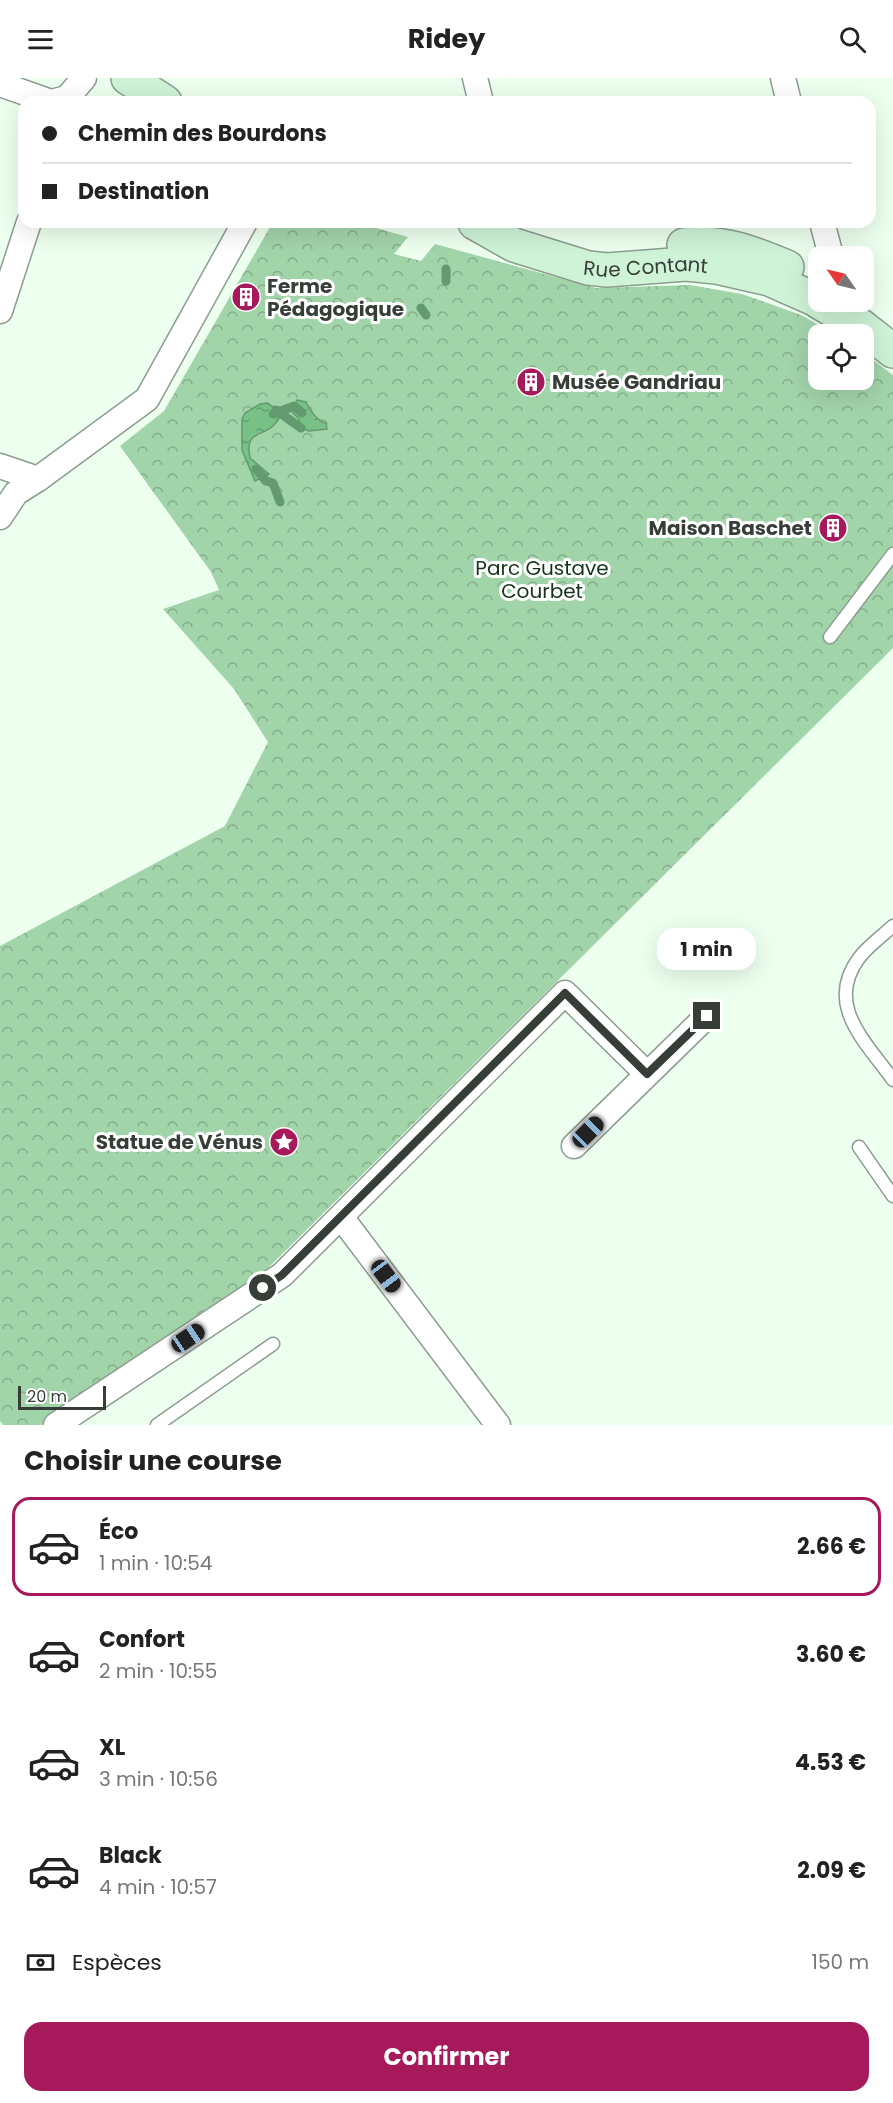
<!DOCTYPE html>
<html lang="fr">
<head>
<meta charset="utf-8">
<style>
	body { margin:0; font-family:Poppins,sans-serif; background:#f6f6f6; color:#222; height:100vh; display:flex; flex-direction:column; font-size:22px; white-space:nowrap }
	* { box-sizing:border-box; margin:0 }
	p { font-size:20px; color:#767676 }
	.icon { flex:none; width:33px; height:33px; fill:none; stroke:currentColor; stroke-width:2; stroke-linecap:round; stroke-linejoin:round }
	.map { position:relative; height:1347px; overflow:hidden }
	.sheet { display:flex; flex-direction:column; background:#fff; flex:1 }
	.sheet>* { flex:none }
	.guide { position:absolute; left:18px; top:18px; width:858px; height:132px; border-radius:18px; box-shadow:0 6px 24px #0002; display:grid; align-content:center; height:132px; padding:0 24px; background:#fff }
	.needle { width:39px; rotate:304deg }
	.buttons { position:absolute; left:808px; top:168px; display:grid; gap:12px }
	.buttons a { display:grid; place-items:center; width:66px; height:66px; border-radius:12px; background:#fff; box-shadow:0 6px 24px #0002; font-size:30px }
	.scale { position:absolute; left:18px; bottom:15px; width:88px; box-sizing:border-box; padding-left:6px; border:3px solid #373e38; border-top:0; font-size:16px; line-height:21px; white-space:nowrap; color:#373e38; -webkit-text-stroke:4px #fff; paint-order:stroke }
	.end { position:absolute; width:27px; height:27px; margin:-14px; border:8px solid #373e38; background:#fff; box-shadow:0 0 0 3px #fff }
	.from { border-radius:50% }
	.bubble { position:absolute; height:42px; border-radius:18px; background:#fff; box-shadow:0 6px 24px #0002; font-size:20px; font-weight:700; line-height:42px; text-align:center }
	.car { position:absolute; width:18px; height:36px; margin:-18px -9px; border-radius:8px; box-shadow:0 0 4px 2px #0007; background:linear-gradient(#222 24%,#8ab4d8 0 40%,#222 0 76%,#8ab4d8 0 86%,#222 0) }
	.guide b { display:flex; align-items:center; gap:21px; height:57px; font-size:22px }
	.guide b+b { border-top:2px solid #e0e0e0 }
	.guide i { width:15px; height:15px; background:#222 }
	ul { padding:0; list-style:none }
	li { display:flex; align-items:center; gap:18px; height:99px; margin:0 12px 9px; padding:0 12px; border:3px solid transparent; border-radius:18px }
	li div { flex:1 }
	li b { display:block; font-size:22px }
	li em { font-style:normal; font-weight:700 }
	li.active { border-color:#a6195a }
	li>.icon { width:54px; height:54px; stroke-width:1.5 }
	h2 { padding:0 24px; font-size:27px; line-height:72px }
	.pay { display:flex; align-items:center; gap:15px; height:66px; padding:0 24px; font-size:22px }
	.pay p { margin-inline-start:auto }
	.button { display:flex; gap:12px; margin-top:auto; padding:12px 24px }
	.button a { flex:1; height:69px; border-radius:18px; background:#a6195a; color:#fff; font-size:24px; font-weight:700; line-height:69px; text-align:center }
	header { display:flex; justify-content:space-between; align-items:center; height:78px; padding:0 24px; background:#fff; font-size:27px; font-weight:700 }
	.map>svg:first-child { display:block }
</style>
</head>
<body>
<header><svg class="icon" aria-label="menu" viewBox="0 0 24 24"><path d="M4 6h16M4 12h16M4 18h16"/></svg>Ridey<svg class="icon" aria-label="search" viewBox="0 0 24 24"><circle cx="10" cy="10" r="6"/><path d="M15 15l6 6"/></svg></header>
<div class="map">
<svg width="893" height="1347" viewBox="0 0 893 1347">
	<defs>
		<pattern id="forest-crowns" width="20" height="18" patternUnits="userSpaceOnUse" patternTransform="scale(1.5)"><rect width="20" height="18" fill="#a2d4aa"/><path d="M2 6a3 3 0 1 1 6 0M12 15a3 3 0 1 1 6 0" fill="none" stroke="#85ad8b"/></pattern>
		<pattern id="water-ripples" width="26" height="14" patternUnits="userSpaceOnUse" patternTransform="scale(1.5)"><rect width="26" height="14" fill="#77c186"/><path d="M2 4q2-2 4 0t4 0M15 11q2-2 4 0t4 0" fill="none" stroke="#629e6f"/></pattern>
	</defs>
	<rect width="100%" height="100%" fill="#edffef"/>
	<path fill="url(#forest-crowns)" d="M 273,144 L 355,144 L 408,159 L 394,176 L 421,183 L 435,166 L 596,210 L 690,207 L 742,216 L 801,237 L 835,256 L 819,256 L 819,302 L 864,302 L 864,275 L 893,297 L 893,570 L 257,1201 L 41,1347 L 3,1347 L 0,1343 L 0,868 L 225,748 L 268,664 L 234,611 L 163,531 L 219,512 L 211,494 L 120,368 L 164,333 Z"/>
	<g fill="url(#water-ripples)" stroke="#649a6f" stroke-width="1.5">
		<path d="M 297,322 L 306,324 C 310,332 316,343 326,345 L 327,351 L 309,353 L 301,350 L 299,341 L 292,334 Z"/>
		<path d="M 267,325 L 278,332 L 284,330 C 282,335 278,343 274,347 C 263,359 244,352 250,380 L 269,396 L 255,403 L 242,372 L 242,341 L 245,335 L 260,326 Z"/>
	</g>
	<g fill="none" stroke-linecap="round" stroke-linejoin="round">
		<g stroke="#649a6f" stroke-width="9">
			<path d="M 446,203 L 446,191"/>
			<path d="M 421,230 L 426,237"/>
			<path d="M 276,332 L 301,350"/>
			<path d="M 273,336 L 294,328 L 302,335"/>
			<path d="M 256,391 L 266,403 L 273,405 L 280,424"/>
		</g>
		<g stroke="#8c9d8f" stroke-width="15">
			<g id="service">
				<path d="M 830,559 L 893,476"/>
				<path d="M 893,848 C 882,858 868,868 859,880 C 824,927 866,964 893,1002"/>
				<path d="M 859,1069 L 893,1118"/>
				<path d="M 157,1347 L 273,1266"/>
			</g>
		</g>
		<g stroke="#8c9d8f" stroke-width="27">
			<g id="minor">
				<path d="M 475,0 L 481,24"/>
				<path d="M 783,0 L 789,24"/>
				<path d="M 0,6 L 51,24 L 67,20 L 84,0"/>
				<path d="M 822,144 L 830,174 L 829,178"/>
				<path d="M 0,233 L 29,144"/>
				<path d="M 0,388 L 38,401"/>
				<path d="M 0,439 L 16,415 L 38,401 L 147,321 L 245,144"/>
				<path d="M 574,1068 L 707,938"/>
				<path d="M 341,1139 L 498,1347"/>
				<path d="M 56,1347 L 282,1197 L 565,915 L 647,996"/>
			</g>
		</g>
		<g stroke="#8c9d8f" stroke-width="36">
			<g id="secondary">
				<path d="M 128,0 L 165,24"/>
				<path id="s1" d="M 475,145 L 514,167 L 588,190 L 607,192 L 686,186 L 716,189 L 769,201 L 819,223"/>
				<path d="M 684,167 C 724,163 751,174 787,189"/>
				<path d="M 819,224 L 861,248 L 893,273"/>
			</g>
		</g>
		<use href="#service" stroke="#fff" stroke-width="12"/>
		<use href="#minor" stroke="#fff" stroke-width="24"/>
		<use href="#secondary" stroke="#cef3d7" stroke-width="33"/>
	</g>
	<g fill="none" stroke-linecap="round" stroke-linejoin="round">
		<path stroke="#373e38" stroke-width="8" d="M 263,1210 L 282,1197 L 565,915 L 647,996 L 707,938"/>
	</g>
	<defs>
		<g id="building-disc" transform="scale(1.5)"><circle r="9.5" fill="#a6195a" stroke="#fff"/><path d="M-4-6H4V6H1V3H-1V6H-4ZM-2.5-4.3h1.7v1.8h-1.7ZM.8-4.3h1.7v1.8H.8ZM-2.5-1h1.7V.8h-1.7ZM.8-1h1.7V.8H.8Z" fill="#fff"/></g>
		<g id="sight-disc" transform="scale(1.5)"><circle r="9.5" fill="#a6195a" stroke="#fff"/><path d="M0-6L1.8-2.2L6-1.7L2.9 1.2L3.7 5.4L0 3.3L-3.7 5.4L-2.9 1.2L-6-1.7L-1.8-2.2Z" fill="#fff"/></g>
	</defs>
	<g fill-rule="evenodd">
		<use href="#building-disc" x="246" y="219"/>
		<use href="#building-disc" x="531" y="304"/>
		<use href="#building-disc" x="833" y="450"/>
		<use href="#sight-disc" x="284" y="1064"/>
	</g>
	<g text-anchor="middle" stroke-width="6" stroke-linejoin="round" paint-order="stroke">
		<g font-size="20" fill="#373e38" stroke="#fff">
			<text dy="7" stroke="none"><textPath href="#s1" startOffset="180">Rue Contant</textPath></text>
		</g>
		<g font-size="20" font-weight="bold" fill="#373e38" stroke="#fff" text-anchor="start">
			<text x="267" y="215">Ferme<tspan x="267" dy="23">Pédagogique</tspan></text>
			<text x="552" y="311">Musée Gandriau</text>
			<text x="812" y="457" text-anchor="end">Maison Baschet</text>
			<text x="263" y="1071" text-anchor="end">Statue de Vénus</text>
		</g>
		<g font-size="20" fill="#15341c" stroke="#fff">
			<text x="542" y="497">Parc Gustave<tspan x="542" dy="23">Courbet</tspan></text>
		</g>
	</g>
</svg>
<div class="buttons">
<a><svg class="needle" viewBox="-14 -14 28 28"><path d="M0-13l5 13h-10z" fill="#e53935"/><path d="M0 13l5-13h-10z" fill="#767676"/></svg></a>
<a><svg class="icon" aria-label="locate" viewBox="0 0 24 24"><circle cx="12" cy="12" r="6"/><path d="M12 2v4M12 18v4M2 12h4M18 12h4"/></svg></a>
</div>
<div class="scale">20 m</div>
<i class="end from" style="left:263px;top:1210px"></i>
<i class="end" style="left:707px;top:938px"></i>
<div class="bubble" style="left:657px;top:850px;width:99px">1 min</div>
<i class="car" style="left:588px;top:1054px;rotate:45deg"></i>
<i class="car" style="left:386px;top:1198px;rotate:143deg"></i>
<i class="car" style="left:188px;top:1260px;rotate:56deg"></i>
<div class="guide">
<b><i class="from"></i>Chemin des Bourdons</b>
<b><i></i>Destination</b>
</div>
</div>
<section class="sheet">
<h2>Choisir une course</h2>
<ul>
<li class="active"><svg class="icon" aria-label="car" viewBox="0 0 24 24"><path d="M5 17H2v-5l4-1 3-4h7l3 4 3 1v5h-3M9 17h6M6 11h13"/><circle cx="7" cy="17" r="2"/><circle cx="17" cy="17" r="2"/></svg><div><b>Éco</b><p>1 min · 10:54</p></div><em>2.66 €</em></li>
<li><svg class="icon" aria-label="car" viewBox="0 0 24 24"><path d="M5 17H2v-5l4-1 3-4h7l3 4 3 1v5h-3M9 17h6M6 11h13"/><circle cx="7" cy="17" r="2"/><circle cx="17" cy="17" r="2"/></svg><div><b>Confort</b><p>2 min · 10:55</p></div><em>3.60 €</em></li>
<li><svg class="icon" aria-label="car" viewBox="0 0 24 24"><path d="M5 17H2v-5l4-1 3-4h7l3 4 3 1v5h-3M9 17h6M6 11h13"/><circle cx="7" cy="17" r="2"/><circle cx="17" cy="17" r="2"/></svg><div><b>XL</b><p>3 min · 10:56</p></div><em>4.53 €</em></li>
<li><svg class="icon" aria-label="car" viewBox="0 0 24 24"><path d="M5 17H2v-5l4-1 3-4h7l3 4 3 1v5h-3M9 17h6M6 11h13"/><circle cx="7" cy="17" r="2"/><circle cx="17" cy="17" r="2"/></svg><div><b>Black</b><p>4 min · 10:57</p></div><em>2.09 €</em></li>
</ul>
<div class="pay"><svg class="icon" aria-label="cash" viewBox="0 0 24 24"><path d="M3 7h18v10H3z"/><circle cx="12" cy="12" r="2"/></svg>Espèces<p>150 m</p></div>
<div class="button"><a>Confirmer</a></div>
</section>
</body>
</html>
